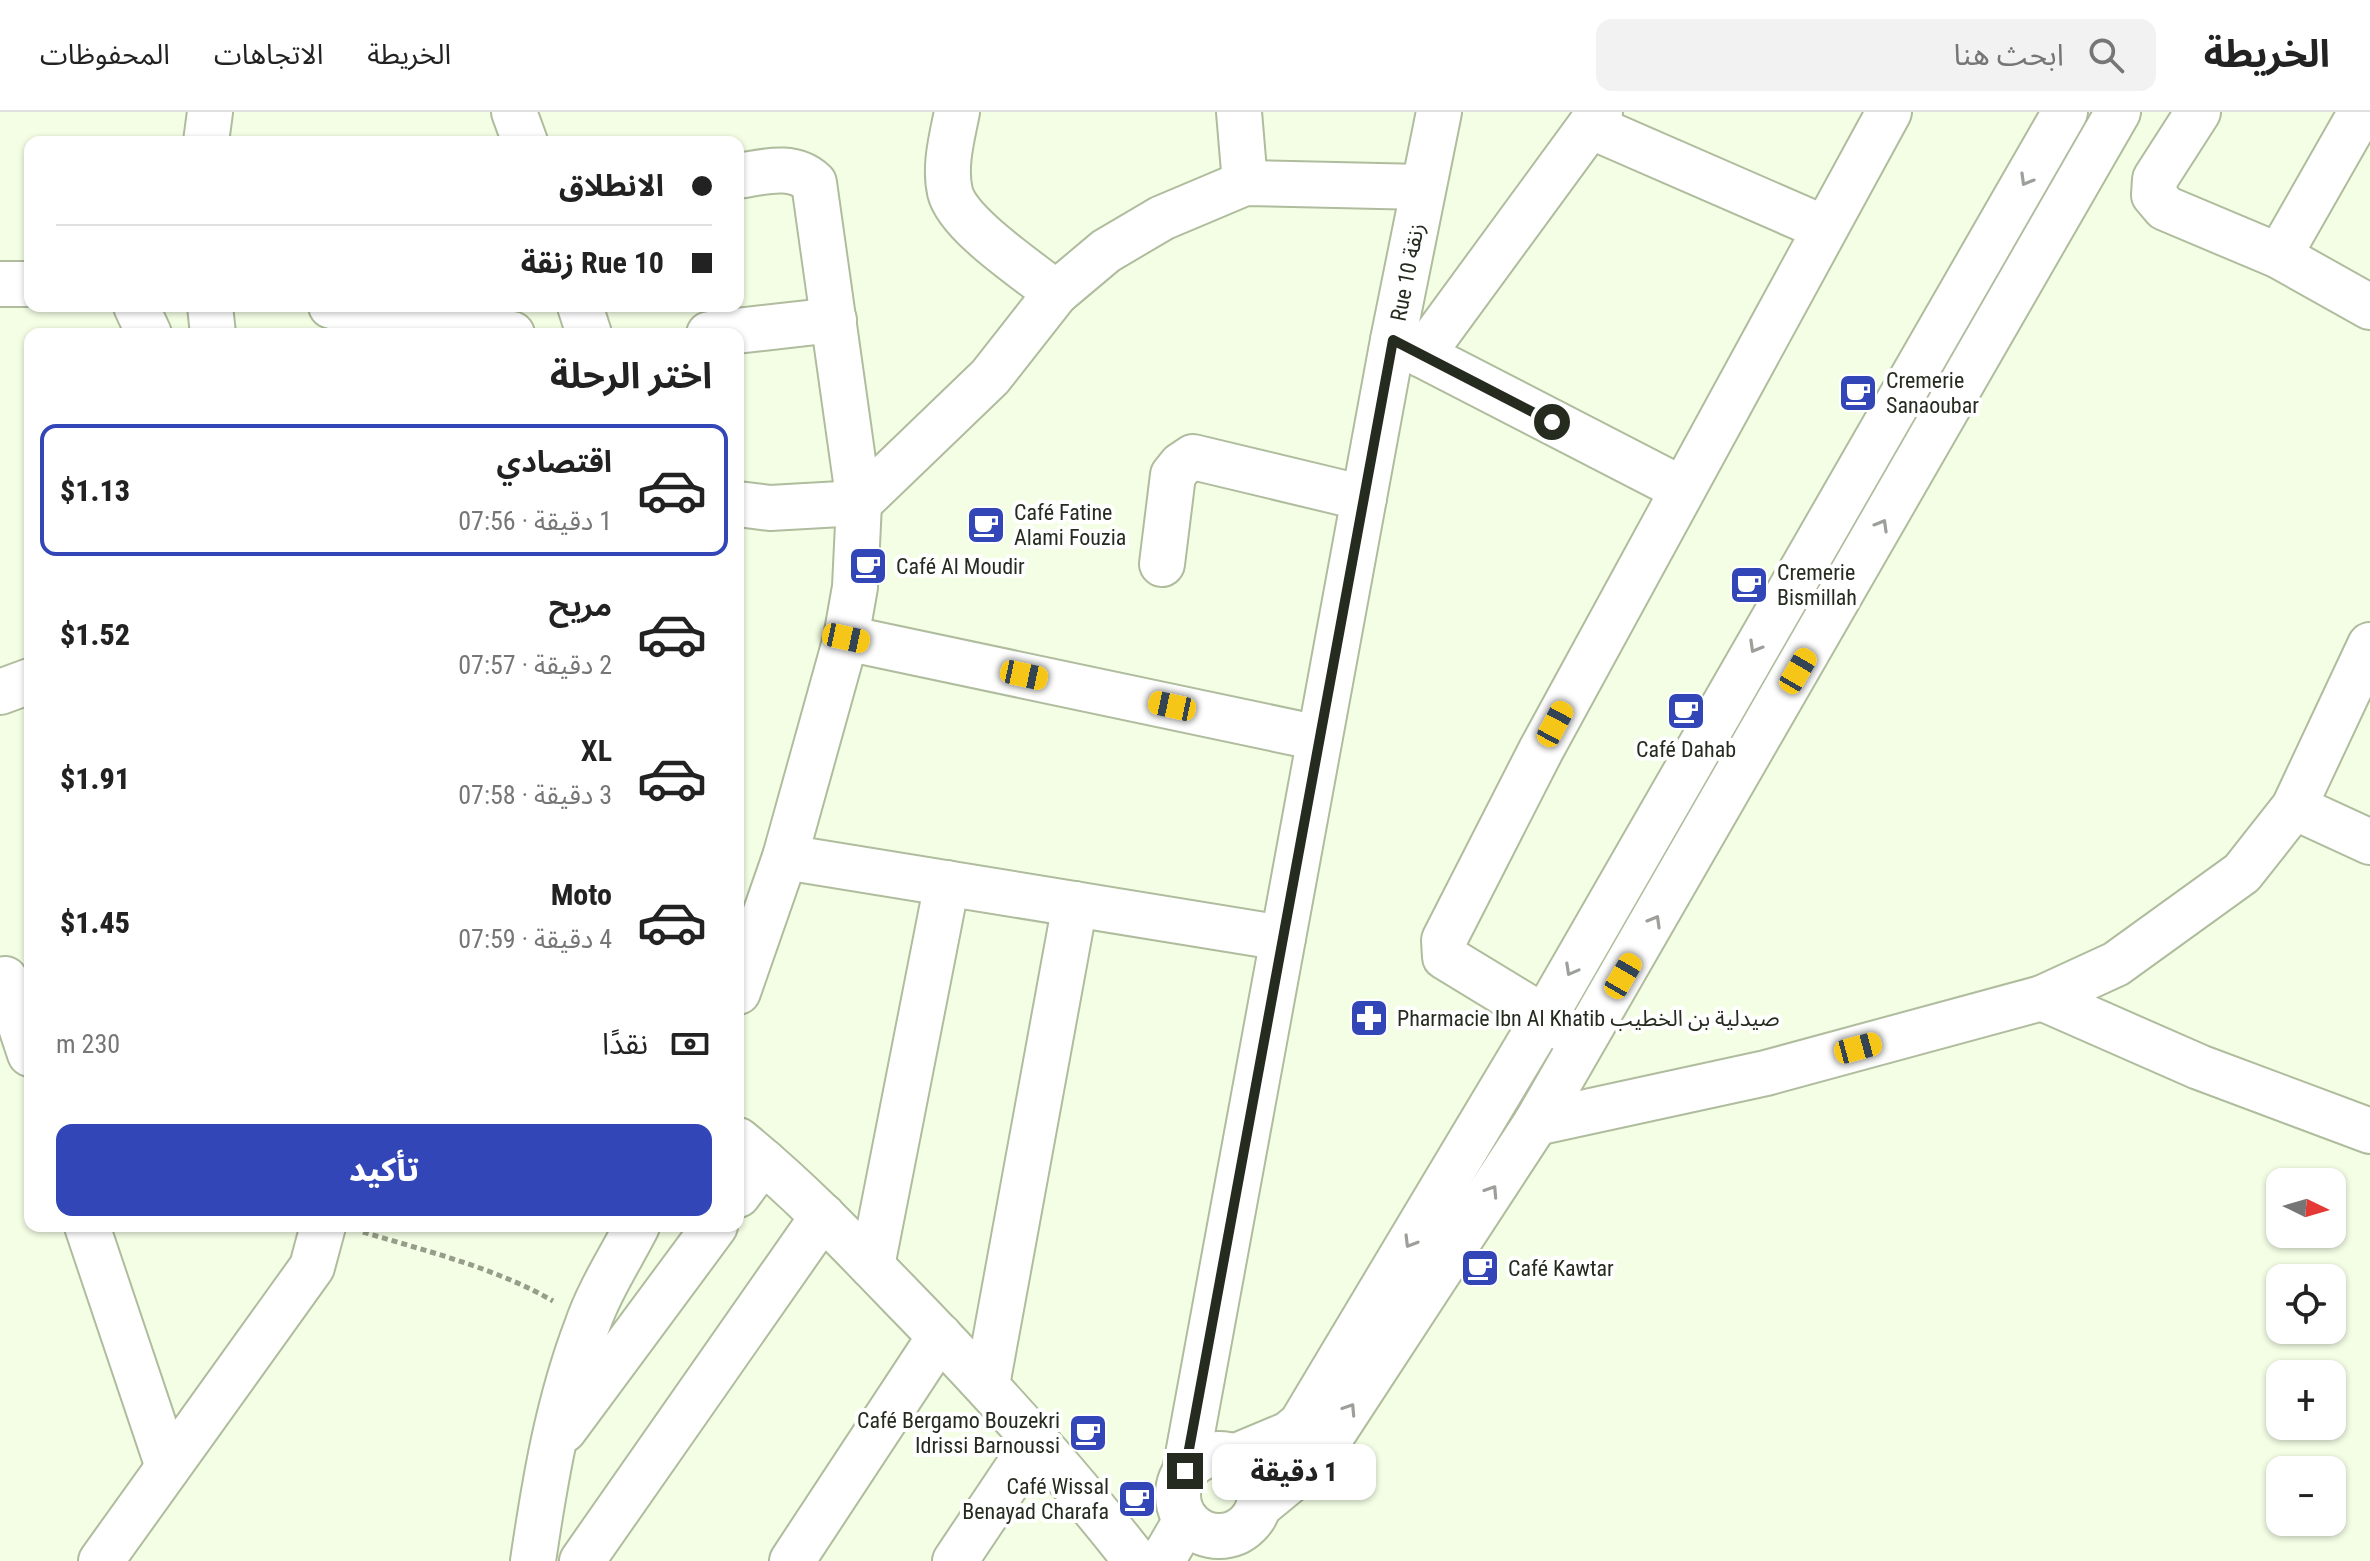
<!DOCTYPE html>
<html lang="ar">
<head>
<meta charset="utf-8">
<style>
	body { margin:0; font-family:"Roboto Condensed","Noto Sans Arabic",sans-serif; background:#f2f2f2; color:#222; direction:rtl; height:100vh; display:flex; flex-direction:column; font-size:30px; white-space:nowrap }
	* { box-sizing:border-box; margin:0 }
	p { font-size:26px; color:#767676 }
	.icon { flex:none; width:44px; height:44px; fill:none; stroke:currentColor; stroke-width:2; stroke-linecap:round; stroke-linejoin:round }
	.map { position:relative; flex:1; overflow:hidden; direction:ltr }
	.details { position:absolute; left:24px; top:216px; width:720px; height:904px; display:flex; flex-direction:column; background:#fff; border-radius:16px; box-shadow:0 2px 6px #0004; direction:rtl }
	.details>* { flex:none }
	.hud { position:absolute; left:24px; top:24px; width:720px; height:176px; border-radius:16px; box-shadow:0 2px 6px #0004; direction:rtl; display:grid; align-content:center; height:176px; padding:0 32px; background:#fff }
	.needle { width:52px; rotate:95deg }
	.tools { position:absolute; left:2266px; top:1056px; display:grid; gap:16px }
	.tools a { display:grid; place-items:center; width:80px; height:80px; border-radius:16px; background:#fff; box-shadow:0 2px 6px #0004; font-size:40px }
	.end { position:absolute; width:36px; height:36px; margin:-18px; border:10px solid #262b1f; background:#fff; box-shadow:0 0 0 4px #fff }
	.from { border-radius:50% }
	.bubble { position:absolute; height:56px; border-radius:16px; background:#fff; box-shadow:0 2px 6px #0004; font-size:26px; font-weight:800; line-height:56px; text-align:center; direction:rtl }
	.car { position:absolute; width:24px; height:48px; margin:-24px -12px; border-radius:10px; box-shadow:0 0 6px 2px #0007; background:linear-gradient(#f5c518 24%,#345 0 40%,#f5c518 0 76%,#345 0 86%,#f5c518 0) }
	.hud b { display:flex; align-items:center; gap:28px; height:76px; font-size:30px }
	.hud b+b { border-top:2px solid #e0e0e0 }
	.hud i { width:20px; height:20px; background:#222 }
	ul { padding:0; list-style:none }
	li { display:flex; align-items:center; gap:24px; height:132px; margin:0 16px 12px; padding:0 16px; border:4px solid transparent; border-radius:16px }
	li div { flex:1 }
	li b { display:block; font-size:30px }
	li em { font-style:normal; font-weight:800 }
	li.active { border-color:#3346b8 }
	li>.icon { width:72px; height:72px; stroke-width:1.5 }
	h2 { padding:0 32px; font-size:36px; line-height:96px }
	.pay { display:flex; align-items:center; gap:20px; height:88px; padding:0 32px; font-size:30px }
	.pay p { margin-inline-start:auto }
	.cta { display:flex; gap:16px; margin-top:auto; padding:16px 32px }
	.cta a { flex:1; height:92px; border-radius:16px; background:#3346b8; color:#fff; font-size:32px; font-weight:800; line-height:92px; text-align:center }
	header { display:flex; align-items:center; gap:48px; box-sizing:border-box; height:112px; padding:0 40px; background:#fff; border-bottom:2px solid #e0e0e0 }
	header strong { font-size:38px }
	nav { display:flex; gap:44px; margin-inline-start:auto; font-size:28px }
	.search { width:560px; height:72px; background:#f2f2f2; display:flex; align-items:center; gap:20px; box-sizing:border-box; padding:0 28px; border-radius:16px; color:#767676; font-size:30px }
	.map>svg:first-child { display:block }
</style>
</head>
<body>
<header>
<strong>الخريطة</strong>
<div class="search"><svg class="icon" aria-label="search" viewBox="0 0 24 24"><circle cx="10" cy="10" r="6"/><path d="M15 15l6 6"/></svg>ابحث هنا</div>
<nav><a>الخريطة</a><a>الاتجاهات</a><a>المحفوظات</a></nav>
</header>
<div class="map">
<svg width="2370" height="1449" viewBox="0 0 2370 1449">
	<rect width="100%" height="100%" fill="#f4fee5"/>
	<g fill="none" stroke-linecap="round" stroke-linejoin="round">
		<g stroke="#afbc9d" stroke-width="48">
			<g id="street">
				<path d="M 514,0 L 525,30"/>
				<path d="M 957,0 C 952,25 944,54 950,80 C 958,113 1029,159 1056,181"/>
				<path d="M 1239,0 L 1245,71"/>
				<path d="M 2198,0 L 2155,67 L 2154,83 L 2165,96 L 2279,144 L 2370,195"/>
				<path d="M 1590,14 L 1824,116"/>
				<path d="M 206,30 L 210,0"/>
				<path d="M 738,64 C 764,60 793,51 814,71 L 859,391 L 855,475 L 846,526 L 785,745 L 738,880"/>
				<path d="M 2279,144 L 2361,0"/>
				<path d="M 0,172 L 30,172"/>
				<path d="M 136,194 L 149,222"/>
				<path d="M 210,194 L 213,222"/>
				<path d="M 331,194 L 512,222"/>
				<path d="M 580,194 L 589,222"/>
				<path d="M 709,222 L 834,208"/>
				<path d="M 1393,228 L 1682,377"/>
				<path d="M 1422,243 L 1600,0"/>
				<path d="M 738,392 L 770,396 L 859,391 L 990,265 L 1056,181 L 1106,139 L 1162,106 L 1245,71 L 1423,75"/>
				<path d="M 1162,452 L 1173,363 L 1181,353 L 1193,345 L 1364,386"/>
				<path d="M 846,526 L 1319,626"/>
				<path d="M 0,580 L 30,569"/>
				<path d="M 2294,695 L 2370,730"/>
				<path d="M 785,745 L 1283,826"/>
				<path d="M 5,867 L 30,942"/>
				<path d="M 2042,886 L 2199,955 L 2370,1019"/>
				<path d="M 1578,926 L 1445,845 L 1444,828 L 1541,638 L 1889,0"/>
				<path d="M 1536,1011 L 1766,961 L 2042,886 L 2116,852 L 2242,761 L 2294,695 L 2370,533"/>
				<path d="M 738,1028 C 795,1074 846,1127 897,1180 C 981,1266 1062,1354 1136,1449"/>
				<path d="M 738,1083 L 763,1049"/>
				<path d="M 87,1114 L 168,1355"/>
				<path d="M 872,1154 L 947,771"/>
				<path d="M 987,1273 L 1075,792"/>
				<path d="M 564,1318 L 715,1114"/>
				<path d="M 1185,1359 L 1393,228 L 1439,0"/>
				<path d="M 101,1449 L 312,1155 L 323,1114"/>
				<path d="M 533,1449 C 545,1368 558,1290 587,1214 C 599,1179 620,1147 637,1114"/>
				<path d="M 582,1449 L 823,1104"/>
				<path d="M 792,1449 L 940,1224"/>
				<path d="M 955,1449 L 1036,1328"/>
			</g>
		</g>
		<g stroke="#afbc9d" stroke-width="48">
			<g id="secondary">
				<circle cx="1219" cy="1383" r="41"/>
				<path d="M 1234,1345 L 1289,1322 L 1301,1312 L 1544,906 L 2065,0"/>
				<path d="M 1259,1394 L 1304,1357 L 1325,1334 L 1536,1011 L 2118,0"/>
				<path d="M 1162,1449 L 1186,1408"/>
			</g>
		</g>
		<path stroke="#969e8b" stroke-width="5" stroke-dasharray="6 4" stroke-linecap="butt" d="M 363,1120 C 426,1139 496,1156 553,1189"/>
		<use href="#street" stroke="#fff" stroke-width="44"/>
		<use href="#secondary" stroke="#fff" stroke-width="44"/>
	</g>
	<defs><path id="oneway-chevron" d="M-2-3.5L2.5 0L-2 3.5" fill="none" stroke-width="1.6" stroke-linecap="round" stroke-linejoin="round" transform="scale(2)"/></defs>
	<g stroke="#9da09a">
		<use href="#oneway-chevron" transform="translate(2026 68) rotate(120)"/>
		<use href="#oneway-chevron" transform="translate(1882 413) rotate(-60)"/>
		<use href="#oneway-chevron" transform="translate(1755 535) rotate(120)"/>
		<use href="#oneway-chevron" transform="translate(1655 809) rotate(-60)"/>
		<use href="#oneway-chevron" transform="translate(1571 858) rotate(119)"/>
		<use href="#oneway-chevron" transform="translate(1492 1079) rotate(-57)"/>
		<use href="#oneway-chevron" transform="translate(1410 1130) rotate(121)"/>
		<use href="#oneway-chevron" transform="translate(1350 1297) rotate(-57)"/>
	</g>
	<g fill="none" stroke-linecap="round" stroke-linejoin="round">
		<path stroke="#262b1f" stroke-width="10" d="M 1185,1359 L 1393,228 L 1552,310"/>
	</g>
	<defs>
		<g id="cafe-square" transform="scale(2)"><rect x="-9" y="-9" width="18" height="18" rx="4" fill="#3346b8" stroke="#fff"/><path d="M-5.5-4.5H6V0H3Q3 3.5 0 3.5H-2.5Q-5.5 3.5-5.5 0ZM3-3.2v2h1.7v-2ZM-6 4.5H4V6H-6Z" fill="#fff"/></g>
		<g id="pharmacy-square" transform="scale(2)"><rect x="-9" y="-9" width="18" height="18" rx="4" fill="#3346b8" stroke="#fff"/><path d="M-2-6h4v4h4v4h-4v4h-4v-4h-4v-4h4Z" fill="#fff"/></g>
	</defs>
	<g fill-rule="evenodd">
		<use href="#cafe-square" x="1858" y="281"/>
		<use href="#cafe-square" x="986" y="413"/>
		<use href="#cafe-square" x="868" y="454"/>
		<use href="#cafe-square" x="1749" y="473"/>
		<use href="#cafe-square" x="1686" y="599"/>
		<use href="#pharmacy-square" x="1369" y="906"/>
		<use href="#cafe-square" x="1480" y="1156"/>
		<use href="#cafe-square" x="1088" y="1321"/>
		<use href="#cafe-square" x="1137" y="1387"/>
	</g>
	<g text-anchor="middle" stroke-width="8" stroke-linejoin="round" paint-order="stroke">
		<g font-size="22" fill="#262b1f" stroke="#fff">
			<text transform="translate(1407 160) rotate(-79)" y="8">Rue 10 زنقة</text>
		</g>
		<g font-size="22" fill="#262b1f" stroke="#fff" text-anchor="start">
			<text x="1886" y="276">Cremerie<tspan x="1886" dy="25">Sanaoubar</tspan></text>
			<text x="1014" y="408">Café Fatine<tspan x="1014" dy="25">Alami Fouzia</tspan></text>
			<text x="896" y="462">Café Al Moudir</text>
			<text x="1777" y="468">Cremerie<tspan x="1777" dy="25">Bismillah</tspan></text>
			<text x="1686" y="645" text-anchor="middle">Café Dahab</text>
			<text x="1397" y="914">Pharmacie Ibn Al Khatib صيدلية بن الخطيب</text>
			<text x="1508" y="1164">Café Kawtar</text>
			<text x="1060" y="1316" text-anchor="end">Café Bergamo Bouzekri<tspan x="1060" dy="25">Idrissi Barnoussi</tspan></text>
			<text x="1109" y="1382" text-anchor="end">Café Wissal<tspan x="1109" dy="25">Benayad Charafa</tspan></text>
		</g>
	</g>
</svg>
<div class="tools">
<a><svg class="needle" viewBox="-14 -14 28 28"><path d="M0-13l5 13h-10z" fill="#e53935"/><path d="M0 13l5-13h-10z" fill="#767676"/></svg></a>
<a><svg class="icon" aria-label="locate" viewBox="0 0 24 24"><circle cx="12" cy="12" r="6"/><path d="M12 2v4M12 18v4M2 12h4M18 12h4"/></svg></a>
<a>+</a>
<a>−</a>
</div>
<i class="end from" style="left:1552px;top:310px"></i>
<i class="end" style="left:1185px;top:1359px"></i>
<div class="bubble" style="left:1212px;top:1332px;width:164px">1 دقيقة</div>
<i class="car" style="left:846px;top:526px;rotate:102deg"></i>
<i class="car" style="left:1798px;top:559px;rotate:30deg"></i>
<i class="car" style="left:1024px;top:563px;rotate:102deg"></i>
<i class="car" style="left:1172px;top:594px;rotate:282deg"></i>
<i class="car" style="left:1555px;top:612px;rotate:28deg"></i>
<i class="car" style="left:1623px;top:864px;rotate:30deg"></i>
<i class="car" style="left:1858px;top:936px;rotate:75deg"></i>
<div class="hud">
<b><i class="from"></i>الانطلاق</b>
<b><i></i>Rue 10 زنقة</b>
</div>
<section class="details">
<h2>اختر الرحلة</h2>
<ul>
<li class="active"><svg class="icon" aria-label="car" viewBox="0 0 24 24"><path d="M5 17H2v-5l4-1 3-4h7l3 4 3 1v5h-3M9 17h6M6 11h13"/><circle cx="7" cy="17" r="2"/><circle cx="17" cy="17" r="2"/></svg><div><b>اقتصادي</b><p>1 دقيقة · 07:56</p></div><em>$1.13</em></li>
<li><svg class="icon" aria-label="car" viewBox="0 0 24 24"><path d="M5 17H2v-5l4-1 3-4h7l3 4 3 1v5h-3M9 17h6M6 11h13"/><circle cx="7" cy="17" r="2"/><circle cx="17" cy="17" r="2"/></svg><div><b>مريح</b><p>2 دقيقة · 07:57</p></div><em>$1.52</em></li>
<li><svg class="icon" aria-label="car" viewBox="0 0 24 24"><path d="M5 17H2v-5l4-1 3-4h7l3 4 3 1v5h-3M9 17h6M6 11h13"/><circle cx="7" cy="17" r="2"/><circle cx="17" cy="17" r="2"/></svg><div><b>XL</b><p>3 دقيقة · 07:58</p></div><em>$1.91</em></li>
<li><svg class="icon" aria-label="car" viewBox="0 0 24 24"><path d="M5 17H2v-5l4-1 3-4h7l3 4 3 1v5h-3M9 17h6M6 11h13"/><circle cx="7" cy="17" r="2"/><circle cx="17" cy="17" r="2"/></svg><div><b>Moto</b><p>4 دقيقة · 07:59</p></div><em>$1.45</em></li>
</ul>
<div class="pay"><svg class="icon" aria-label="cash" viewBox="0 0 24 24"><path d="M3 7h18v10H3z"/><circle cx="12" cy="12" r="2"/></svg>نقدًا<p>230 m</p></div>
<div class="cta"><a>تأكيد</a></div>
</section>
</div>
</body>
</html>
